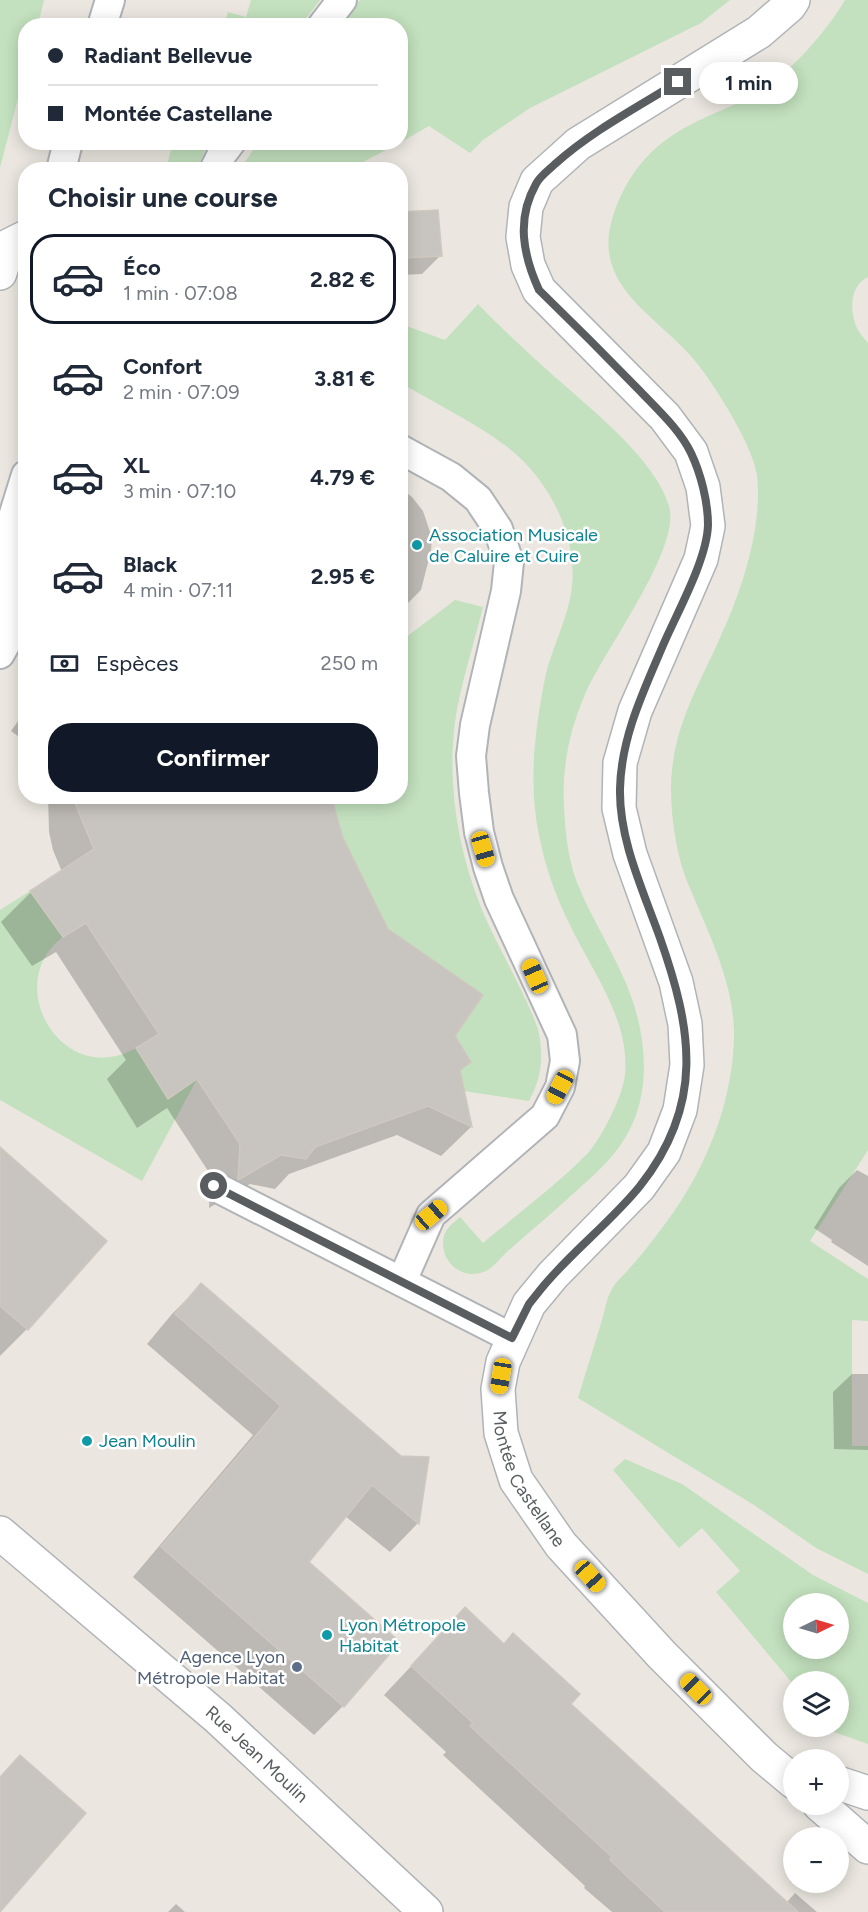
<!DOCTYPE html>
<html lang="fr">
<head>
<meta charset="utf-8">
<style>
	body { margin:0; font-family:Figtree,sans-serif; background:#f6f6f7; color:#1f2937; height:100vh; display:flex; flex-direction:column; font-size:22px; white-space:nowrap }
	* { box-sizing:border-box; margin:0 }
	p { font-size:20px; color:#747a83 }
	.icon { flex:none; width:33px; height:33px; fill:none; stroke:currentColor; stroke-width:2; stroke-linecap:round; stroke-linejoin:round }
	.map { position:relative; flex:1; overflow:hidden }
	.details { position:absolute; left:18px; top:162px; width:390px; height:642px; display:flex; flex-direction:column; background:#fff; border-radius:24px; box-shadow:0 3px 15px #0003 }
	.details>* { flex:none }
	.hud { position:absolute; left:18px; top:18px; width:390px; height:132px; border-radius:24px; box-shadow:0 3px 15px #0003; display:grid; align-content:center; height:132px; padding:0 30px; background:#fff }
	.needle { width:39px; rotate:85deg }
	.controls { position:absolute; left:783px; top:1593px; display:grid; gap:12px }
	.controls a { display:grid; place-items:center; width:66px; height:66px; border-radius:50%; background:#fff; box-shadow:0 3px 15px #0003; font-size:30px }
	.end { position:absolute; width:27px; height:27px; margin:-14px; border:8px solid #595d60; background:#fff; box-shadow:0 0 0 3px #fff }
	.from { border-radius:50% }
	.bubble { position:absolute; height:42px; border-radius:21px; background:#fff; box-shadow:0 3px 15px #0003; font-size:20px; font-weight:700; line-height:42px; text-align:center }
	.car { position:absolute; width:18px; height:36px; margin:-18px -9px; border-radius:8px; box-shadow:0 0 4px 2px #0007; background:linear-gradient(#f5c518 24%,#345 0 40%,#f5c518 0 76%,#345 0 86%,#f5c518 0) }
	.hud b { display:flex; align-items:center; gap:21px; height:57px; font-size:22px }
	.hud b+b { border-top:2px solid #e0e1e3 }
	.hud i { width:15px; height:15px; background:#1f2937 }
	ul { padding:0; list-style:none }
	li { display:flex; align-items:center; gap:18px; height:90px; margin:0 12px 9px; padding:0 18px; border:3px solid transparent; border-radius:24px }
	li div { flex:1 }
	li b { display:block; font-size:22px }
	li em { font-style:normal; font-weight:700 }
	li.active { border-color:#111827 }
	li>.icon { width:54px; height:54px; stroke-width:1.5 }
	h2 { padding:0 30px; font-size:27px; line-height:72px }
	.pay { display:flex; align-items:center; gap:15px; height:66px; padding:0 30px; font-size:22px }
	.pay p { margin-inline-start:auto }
	.primary-button { display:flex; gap:12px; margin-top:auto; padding:12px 30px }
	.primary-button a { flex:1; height:69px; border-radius:24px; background:#111827; color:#fff; font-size:24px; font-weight:700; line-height:69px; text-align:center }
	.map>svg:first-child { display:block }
</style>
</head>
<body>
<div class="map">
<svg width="868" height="1912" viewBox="0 0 868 1912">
	<rect width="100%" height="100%" fill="#ebe7e0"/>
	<g fill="#c3e1be" fill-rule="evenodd">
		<path d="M 0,0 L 44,0 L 38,25 L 26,26 L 25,71 L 0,168 Z"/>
		<path d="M 251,0 L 320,0 L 301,25 L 224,25 L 228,12 L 246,17 Z"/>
		<path d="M 360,0 L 730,0 L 701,23 L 530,108 L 483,140 L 470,153 L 429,126 L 401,142 L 400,26 L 342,25 Z"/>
		<path d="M 845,0 L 868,0 L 868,277 C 850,285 849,311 857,328 C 859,333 864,338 868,343 L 868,1150 L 810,1241 L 868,1279 L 868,1321 L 852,1320 L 852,1446 L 868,1446 L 868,1574 L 816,1548 L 754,1505 L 578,1398 C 586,1372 594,1346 602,1320 C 605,1310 607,1297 612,1289 C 615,1282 623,1276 628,1270 C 639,1258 649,1245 659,1232 C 702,1177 732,1109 734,1038 C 735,991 715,947 697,905 C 692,893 686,880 682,867 C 673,835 668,795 673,762 C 679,718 701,680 719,640 C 741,593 763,528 757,475 C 753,445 711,378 690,355 C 652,313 591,283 613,216 C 626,175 652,144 690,125 C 716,111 745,103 770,85 C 796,65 829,28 845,0 Z"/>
		<path d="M 173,142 L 211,142 L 211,143 L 205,150 L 197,169 L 166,169 Z"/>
		<path d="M 258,143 L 258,142 L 399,143 L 350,169 L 240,169 Z"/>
		<path d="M 478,304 C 502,329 528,353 555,377 C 592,410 655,459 669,506 C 682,549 601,654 584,697 C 569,732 562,768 564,806 C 565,831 568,857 576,880 C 592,921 618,958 632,999 C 647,1042 651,1097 625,1138 C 614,1156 600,1170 584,1184 C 559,1207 534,1228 509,1250 C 502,1256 494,1267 486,1271 C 462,1282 438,1261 444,1236 C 446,1228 453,1223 460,1217 L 483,1243 C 516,1215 558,1184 588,1153 C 602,1137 623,1096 625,1074 C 630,1019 591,970 569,923 C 555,895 545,866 539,835 C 528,784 535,729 545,678 C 551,651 564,626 570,599 C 582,543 551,480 506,446 C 474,422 436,404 401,383 L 401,324 L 445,340 Z"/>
		<path d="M 455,600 L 483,607 C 474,644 460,686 455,722 C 447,786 458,850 482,910 C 499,950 523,988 538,1029 C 544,1056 542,1077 529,1101 L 463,1091 L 452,1075 L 471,1061 L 455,1036 L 483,995 L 388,929 L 343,838 L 331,797 L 400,796 L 401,641 Z"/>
		<path d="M 30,891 L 63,937 C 0,984 63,1090 136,1048 L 168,1099 L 197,1079 L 142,1181 L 0,1100 L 0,910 Z"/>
		<path d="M 625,1459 L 682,1484 L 813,1575 L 868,1603 L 868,1744 L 834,1732 L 829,1727 L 838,1726 L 838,1682 L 794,1682 L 793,1684 L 716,1592 L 740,1571 L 702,1528 L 679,1548 L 613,1470 ZM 794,1604 L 838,1604 L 838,1648 L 794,1648 Z"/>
	</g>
	<g fill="#0003">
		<path d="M 400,213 L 441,255 L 422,274 L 400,275 Z"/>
		<path d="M 400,488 L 412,497 L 423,511 L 432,538 L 431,551 L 421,590 L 400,611 Z"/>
		<path d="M 26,710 L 26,742 L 11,731 Z"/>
		<path d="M 48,796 L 330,796 L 342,839 L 387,930 L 470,1061 L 459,1072 L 471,1127 L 441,1156 L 397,1135 L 289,1174 L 275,1189 L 250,1184 L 209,1208 L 210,1174 L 167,1108 L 137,1128 L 107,1079 L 126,1060 L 56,952 L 32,966 L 1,922 L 31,892 L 62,872 L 53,850 L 49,832 Z"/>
		<path d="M 0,1149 L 105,1241 L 27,1329 L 0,1356 Z"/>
		<path d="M 857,1170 L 868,1176 L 868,1266 L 831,1242 L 832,1240 L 814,1228 L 839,1188 Z"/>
		<path d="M 201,1285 L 401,1457 L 428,1458 L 418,1523 L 390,1552 L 345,1516 L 307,1562 L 398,1643 L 343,1706 L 314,1735 L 133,1577 L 253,1435 L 147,1344 L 172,1314 Z"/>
		<path d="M 852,1374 L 868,1374 L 868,1450 L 834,1449 L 833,1392 Z"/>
		<path d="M 465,1609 L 786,1903 L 795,1893 L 817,1912 L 612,1912 L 584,1888 L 585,1886 L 443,1755 L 446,1752 L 384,1695 Z"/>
		<path d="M 176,1904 L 185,1912 L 168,1912 Z"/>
	</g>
	<g fill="#c8c4c0" stroke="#cfc8bf" stroke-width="1.5">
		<path d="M 438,210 L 442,256 L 400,258 L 400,212 Z"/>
		<path d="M 72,796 L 331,796 L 343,838 L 388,929 L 483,995 L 455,1036 L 471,1062 L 460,1070 L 472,1127 L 428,1106 L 315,1147 L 306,1159 L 281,1155 L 238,1180 L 240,1144 L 197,1079 L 168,1099 L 136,1048 L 159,1034 L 86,923 L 63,937 L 30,891 L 94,849 Z"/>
		<path d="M 0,1147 L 107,1241 L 28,1330 L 0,1306 Z"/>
		<path d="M 201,1283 L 401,1456 L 429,1457 L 419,1524 L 372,1485 L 309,1562 L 400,1642 L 344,1707 L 161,1547 L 281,1406 L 175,1314 Z"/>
		<path d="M 465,1607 L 504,1644 L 513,1633 L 580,1694 L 571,1704 L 798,1912 L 665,1912 L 610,1860 L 612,1857 L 470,1726 L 473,1723 L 411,1666 Z"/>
		<path d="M 20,1755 L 86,1813 L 0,1912 L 0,1777 Z"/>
	</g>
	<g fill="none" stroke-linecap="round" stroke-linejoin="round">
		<g stroke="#b1b4b7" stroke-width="32">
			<g id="service">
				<path d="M 102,26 L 110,0"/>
				<path d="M 322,26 L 342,0"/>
				<path d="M 61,170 L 68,142"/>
				<path d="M 214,170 L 222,154 L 231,142"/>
				<path d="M 400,449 L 451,477 L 478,499 L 498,529 L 509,562 L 506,591 L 475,725 L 471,756 L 474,793 L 479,832 L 488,867 L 499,899 L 562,1035 L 565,1061 L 560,1087 L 545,1116 L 431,1215 L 402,1281"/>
				<path d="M 0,654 L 9,638 L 8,533 L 26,475"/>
				<path d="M 214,1186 L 512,1338"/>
			</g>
		</g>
		<g stroke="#b1b4b7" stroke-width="36">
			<path id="pedestrian" d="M 0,273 L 8,246 L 26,237"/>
		</g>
		<g stroke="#b1b4b7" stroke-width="36">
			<path id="minor" d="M 838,1783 L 868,1793"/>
		</g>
		<g stroke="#b0b4b7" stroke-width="36">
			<g id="secondary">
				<path id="s1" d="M 793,0 L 789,6 L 759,32 L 578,144 L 537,181 L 526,207 L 523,237 L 528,265 L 539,290 L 665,417 L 691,452 L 703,487 L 708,526 L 701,559 L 635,711 L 620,763 L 619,808 L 630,854 L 676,982 L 685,1024 L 687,1065 L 680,1110 L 664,1152 L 639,1187 L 553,1275 L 529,1304 L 503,1362 L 498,1389 L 501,1433 L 516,1480 L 561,1545 L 662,1655 L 764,1757 L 794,1782"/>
				<path id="s2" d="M 0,1533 L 218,1718 L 426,1912"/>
				<path d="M 819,1804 L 868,1847"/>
			</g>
		</g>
		<use href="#service" stroke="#fff" stroke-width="28"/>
		<use href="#pedestrian" stroke="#fff" stroke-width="33"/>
		<use href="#minor" stroke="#fff" stroke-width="33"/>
		<use href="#secondary" stroke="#fff" stroke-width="33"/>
	</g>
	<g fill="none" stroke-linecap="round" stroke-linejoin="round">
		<path stroke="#595d60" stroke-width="8" d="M 214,1186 L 512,1338 L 529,1304 L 541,1289 C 571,1252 610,1223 640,1186 C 705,1104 692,1029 660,938 C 643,890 619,840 620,789 C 621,737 644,690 664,643 C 678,611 707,559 708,525 C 708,502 701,474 691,453 C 680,430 658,410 640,391 C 607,357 573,323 539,290 C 523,255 516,219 536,184 C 540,176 549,170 555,164 C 592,131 636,108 678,82"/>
	</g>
	<g fill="#0f9aa8" stroke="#fff" stroke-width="2">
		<circle cx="417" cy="545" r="6"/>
		<circle cx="87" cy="1441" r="6"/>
		<circle cx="327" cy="1635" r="6"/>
	</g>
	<circle fill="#5c6f8a" stroke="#fff" stroke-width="2" cx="297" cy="1667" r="6"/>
	<g text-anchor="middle" stroke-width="5" stroke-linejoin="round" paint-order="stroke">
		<g font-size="18" fill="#0d838f" stroke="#fff" text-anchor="start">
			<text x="429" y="541">Association Musicale<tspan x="429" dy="21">de Caluire et Cuire</tspan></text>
			<text x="99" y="1447">Jean Moulin</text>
			<text x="339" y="1631">Lyon Métropole<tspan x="339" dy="21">Habitat</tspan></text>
		</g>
		<g font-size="18" fill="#595d60" stroke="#fff">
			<text dy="6" stroke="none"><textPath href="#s1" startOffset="1776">Montée Castellane</textPath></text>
			<text dy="6" stroke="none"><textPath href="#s2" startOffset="339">Rue Jean Moulin</textPath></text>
		</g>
		<g font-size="18" fill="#4e5e75" stroke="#fff" text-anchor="end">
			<text x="285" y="1663">Agence Lyon<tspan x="285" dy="21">Métropole Habitat</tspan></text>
		</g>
	</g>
</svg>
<div class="controls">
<a><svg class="needle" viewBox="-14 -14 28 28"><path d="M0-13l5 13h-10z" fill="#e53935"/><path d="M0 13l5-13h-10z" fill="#747a83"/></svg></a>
<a><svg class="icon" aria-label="layers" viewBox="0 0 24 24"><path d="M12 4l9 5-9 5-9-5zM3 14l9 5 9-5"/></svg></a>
<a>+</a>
<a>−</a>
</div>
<i class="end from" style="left:214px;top:1186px"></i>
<i class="end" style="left:678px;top:82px"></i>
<div class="bubble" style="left:699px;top:62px;width:99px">1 min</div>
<i class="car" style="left:483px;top:849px;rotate:164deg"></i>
<i class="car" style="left:535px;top:976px;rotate:336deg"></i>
<i class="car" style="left:560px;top:1087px;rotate:208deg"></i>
<i class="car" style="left:431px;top:1215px;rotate:49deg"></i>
<i class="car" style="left:501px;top:1376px;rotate:189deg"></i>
<i class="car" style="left:590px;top:1576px;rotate:138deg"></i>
<i class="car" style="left:696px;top:1689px;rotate:315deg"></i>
<div class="hud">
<b><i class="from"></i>Radiant Bellevue</b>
<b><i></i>Montée Castellane</b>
</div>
<section class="details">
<h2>Choisir une course</h2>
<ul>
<li class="active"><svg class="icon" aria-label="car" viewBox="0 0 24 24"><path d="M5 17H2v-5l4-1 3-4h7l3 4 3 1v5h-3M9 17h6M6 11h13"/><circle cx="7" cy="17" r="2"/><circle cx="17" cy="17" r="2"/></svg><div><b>Éco</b><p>1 min · 07:08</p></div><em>2.82 €</em></li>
<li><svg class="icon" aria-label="car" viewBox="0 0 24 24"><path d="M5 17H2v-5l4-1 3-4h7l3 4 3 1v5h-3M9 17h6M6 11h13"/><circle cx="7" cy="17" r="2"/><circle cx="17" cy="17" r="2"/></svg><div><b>Confort</b><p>2 min · 07:09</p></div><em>3.81 €</em></li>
<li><svg class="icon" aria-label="car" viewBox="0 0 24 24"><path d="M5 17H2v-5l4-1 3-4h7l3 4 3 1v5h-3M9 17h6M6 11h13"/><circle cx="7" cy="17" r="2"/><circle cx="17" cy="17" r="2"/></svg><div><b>XL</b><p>3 min · 07:10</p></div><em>4.79 €</em></li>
<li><svg class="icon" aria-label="car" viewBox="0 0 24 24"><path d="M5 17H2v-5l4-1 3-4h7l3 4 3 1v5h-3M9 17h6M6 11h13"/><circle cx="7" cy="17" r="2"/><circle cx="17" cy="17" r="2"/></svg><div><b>Black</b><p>4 min · 07:11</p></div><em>2.95 €</em></li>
</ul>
<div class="pay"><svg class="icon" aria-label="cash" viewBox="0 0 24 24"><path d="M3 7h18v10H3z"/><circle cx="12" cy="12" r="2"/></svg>Espèces<p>250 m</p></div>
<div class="primary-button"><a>Confirmer</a></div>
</section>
</div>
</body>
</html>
